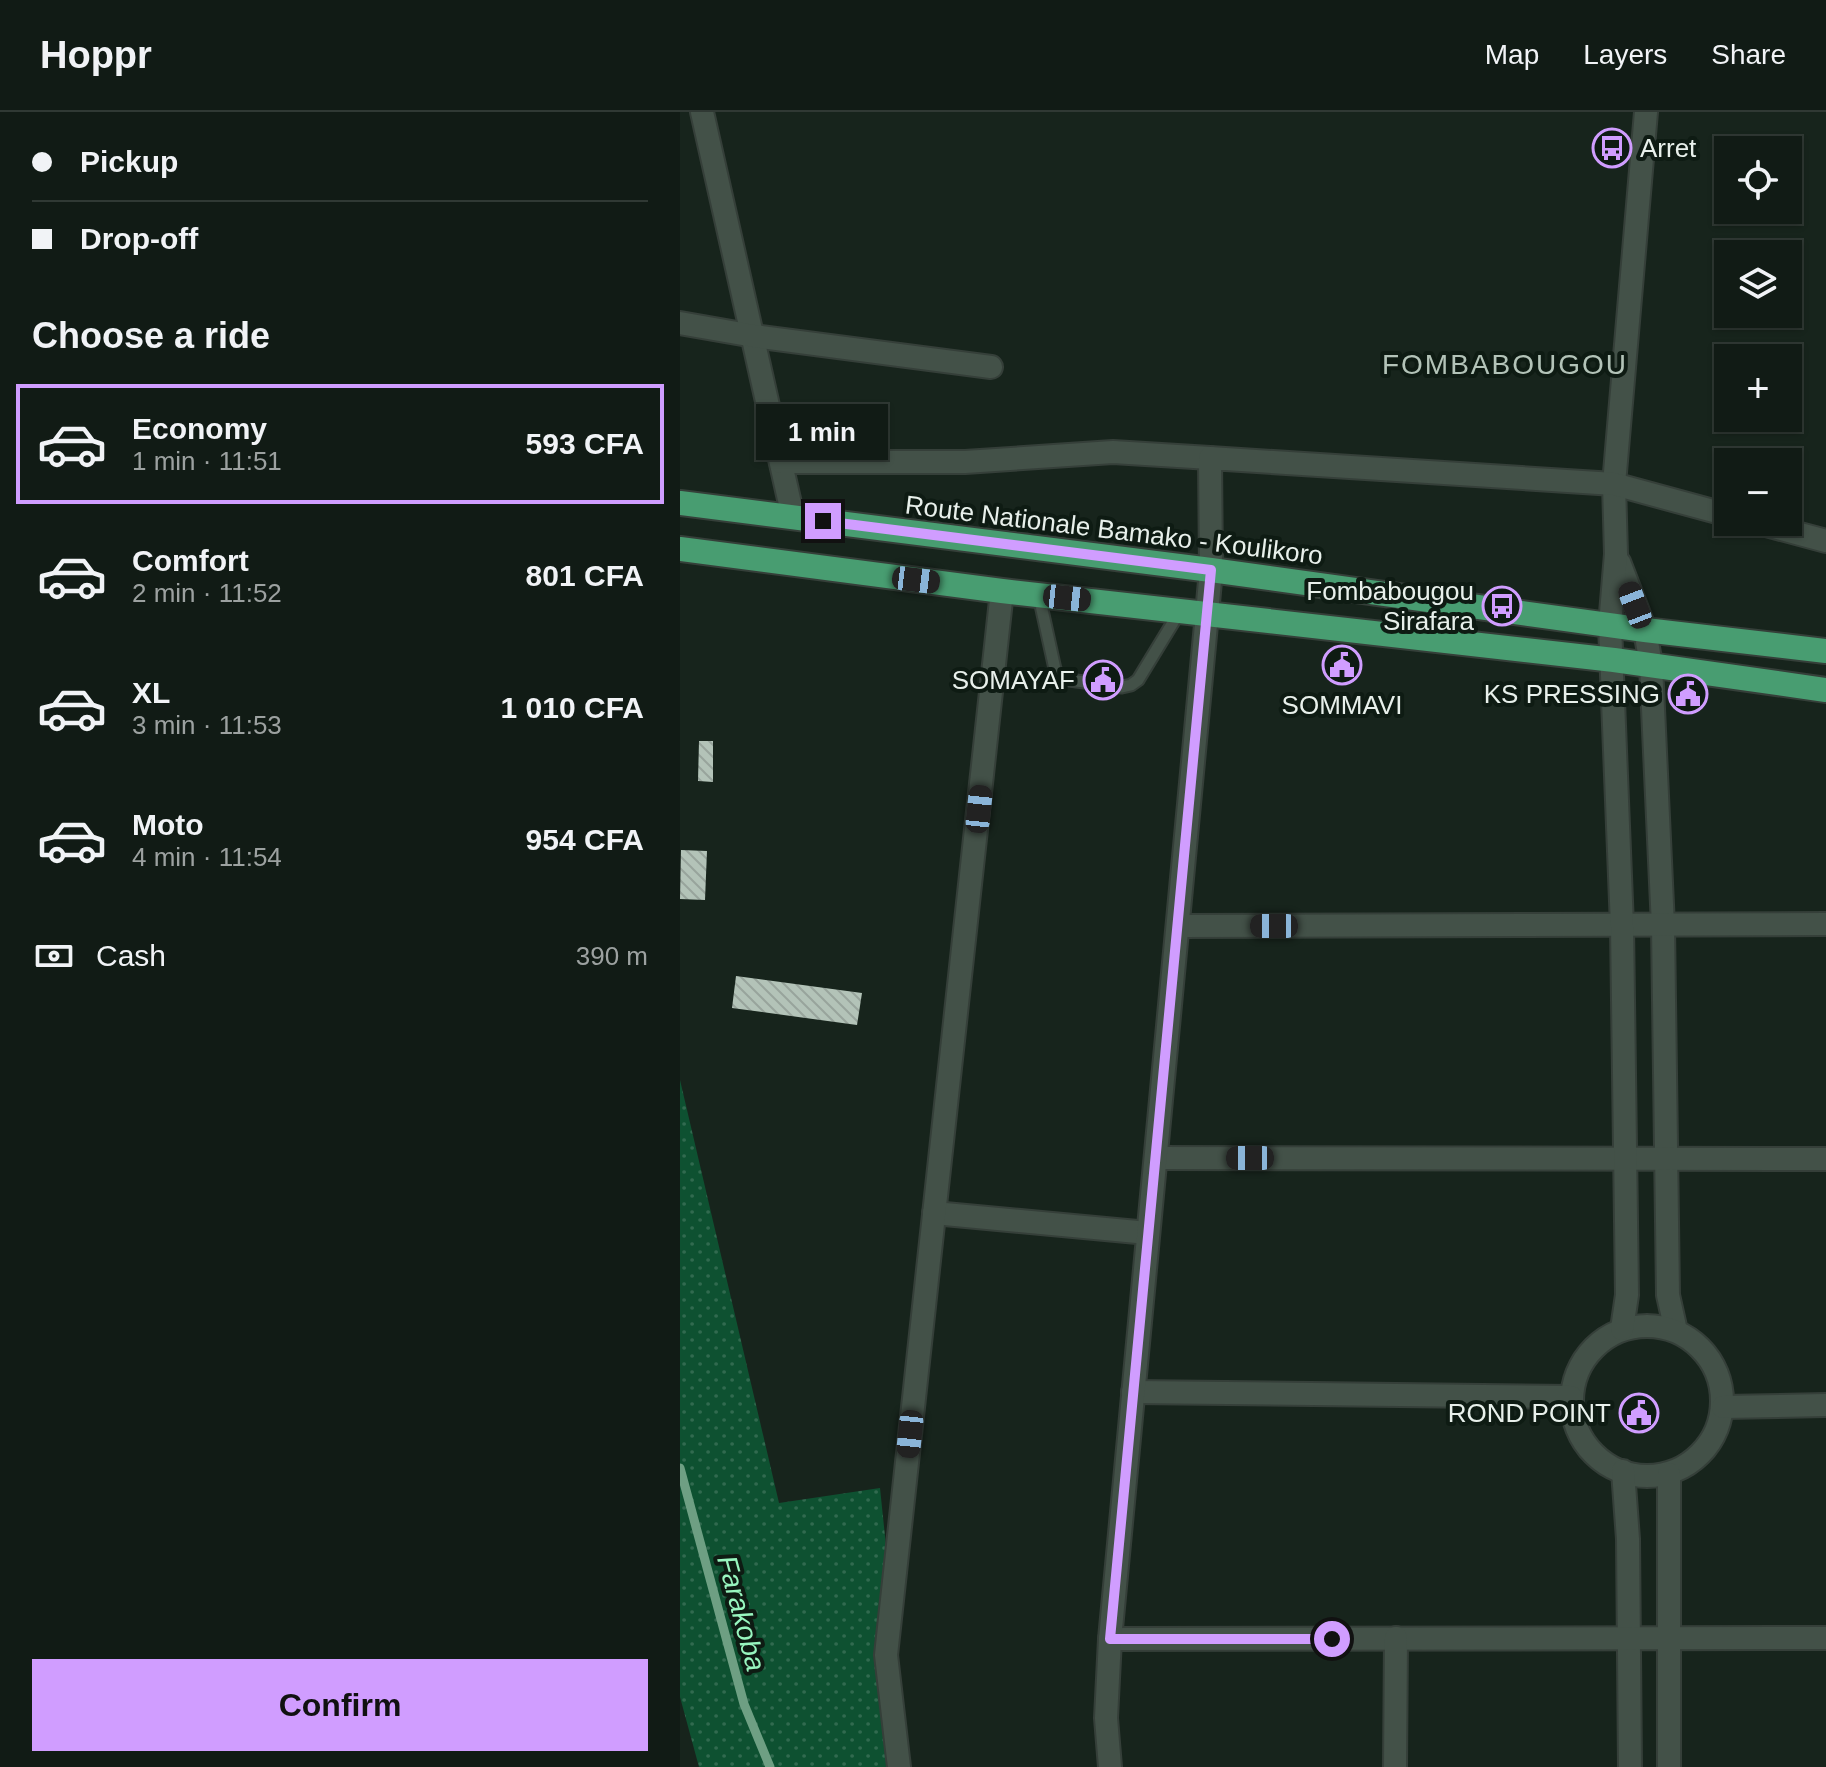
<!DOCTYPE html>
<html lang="en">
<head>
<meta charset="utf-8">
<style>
	body { margin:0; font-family:Helvetica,sans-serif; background:#1e2822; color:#f1f3f6; height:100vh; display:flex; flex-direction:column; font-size:30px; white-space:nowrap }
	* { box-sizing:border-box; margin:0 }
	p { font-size:26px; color:#9ca1a0 }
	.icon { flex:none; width:44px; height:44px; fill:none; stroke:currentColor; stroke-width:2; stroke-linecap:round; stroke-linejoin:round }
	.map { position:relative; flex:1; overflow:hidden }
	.side { display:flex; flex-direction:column; background:#111b15; width:680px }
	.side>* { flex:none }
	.hud { display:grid; align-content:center; height:176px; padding:0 32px; background:#111b15 }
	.fabs { position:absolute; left:1034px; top:24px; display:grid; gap:16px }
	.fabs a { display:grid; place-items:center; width:88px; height:88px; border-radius:0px; background:#111b15; box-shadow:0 2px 6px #0004,0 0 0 2px #303934; font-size:40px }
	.end { position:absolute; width:36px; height:36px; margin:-18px; border:10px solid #d09dff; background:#111; box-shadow:0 0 0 4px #111 }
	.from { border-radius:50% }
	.bubble { position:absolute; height:56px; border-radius:0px; background:#111b15; box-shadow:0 2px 6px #0004,0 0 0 2px #303934; font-size:26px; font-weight:700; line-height:56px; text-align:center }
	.car { position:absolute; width:24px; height:48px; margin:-24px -12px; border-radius:10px; box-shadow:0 0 6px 2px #0007; background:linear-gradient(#222 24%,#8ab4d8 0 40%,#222 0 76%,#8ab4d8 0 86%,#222 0) }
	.hud b { display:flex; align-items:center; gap:28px; height:76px; font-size:30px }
	.hud b+b { border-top:2px solid #303934 }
	.hud i { width:20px; height:20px; background:#f1f3f6 }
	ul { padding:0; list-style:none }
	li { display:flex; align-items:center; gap:24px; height:120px; margin:0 16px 12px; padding:0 16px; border:4px solid transparent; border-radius:0px }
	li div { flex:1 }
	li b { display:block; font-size:30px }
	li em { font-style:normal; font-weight:700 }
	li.current { border-color:#d09dff }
	li>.icon { width:72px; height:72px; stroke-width:1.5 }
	h2 { padding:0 32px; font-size:36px; line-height:96px }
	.pay { display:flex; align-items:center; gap:20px; height:88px; padding:0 32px; font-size:30px }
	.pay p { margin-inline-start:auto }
	.button { display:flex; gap:16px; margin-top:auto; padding:16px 32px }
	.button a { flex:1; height:92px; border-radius:0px; background:#d09dff; color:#111; font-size:32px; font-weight:700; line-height:92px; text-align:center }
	header { display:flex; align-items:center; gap:48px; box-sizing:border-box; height:112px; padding:0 40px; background:#111b15; border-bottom:2px solid #303934 }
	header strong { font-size:38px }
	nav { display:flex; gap:44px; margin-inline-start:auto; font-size:28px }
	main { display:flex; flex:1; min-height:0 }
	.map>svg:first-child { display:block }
</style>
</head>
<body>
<header>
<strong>Hoppr</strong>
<nav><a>Map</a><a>Layers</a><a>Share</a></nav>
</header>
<main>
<section class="side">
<div class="hud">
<b><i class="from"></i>Pickup</b>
<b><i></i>Drop-off</b>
</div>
<h2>Choose a ride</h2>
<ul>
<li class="current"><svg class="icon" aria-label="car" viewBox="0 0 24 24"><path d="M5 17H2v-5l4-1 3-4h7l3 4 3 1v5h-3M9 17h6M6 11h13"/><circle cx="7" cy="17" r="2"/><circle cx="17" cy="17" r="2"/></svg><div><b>Economy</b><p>1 min · 11:51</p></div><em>593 CFA</em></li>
<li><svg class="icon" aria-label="car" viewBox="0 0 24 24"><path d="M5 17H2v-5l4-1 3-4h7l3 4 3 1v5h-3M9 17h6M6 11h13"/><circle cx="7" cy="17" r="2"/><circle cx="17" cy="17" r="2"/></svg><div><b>Comfort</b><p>2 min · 11:52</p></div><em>801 CFA</em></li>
<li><svg class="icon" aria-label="car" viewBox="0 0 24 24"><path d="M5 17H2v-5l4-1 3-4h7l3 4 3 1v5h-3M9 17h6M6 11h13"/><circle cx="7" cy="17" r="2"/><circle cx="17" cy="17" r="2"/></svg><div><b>XL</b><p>3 min · 11:53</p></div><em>1 010 CFA</em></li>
<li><svg class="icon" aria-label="car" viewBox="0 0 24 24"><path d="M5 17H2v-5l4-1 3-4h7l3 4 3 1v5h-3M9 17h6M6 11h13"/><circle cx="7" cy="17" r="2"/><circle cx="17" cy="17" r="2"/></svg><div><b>Moto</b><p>4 min · 11:54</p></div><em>954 CFA</em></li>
</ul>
<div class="pay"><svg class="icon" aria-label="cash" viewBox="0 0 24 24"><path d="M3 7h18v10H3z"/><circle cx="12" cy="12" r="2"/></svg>Cash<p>390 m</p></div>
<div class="button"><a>Confirm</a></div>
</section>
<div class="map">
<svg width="1146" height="1655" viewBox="0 0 1146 1655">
	<defs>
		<pattern id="grass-dots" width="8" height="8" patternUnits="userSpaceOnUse" patternTransform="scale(2)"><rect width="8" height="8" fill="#0e5131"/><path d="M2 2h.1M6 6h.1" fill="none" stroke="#316a4f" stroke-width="1.8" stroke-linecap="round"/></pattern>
		<pattern id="building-back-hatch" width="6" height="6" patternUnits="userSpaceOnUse" patternTransform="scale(2)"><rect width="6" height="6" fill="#b3c3b8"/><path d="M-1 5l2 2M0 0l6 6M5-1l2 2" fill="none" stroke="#98a49c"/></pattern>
	</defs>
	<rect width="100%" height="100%" fill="#17241c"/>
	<path fill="url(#grass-dots)" d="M 0,968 L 99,1391 L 200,1376 L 229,1655 L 19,1655 L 0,1585 Z"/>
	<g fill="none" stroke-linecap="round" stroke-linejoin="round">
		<path stroke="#6e9f83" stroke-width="9" d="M 0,1356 L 64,1592 L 90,1655"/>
	</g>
	<g fill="url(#building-back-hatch)">
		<path d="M 19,629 L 33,629 L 33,670 L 18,669 Z"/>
		<path d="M 1,738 L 27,739 L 25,788 L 0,787 Z"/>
		<path d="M 56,864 L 182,881 L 177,913 L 52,896 Z"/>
	</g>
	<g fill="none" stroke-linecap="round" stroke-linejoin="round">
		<g stroke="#353f39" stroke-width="15">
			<path id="lane" d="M 359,484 L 375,557 L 380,565 L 389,568 L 442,575 L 451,573 L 458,568 L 500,499"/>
		</g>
		<g stroke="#353f39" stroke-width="26">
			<g id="street">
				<path d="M 22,0 L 113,405"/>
				<path d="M 0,211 L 74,224 L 311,255"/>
				<path d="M 101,350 L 285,350 L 433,340 L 530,346"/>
				<path d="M 1075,410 L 1146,429"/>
				<path d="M 939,450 L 965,518 L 971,553 L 983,814 L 988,1183 L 996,1219"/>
				<path d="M 499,814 L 1146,812"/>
				<path d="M 476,1046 L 1146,1047"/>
				<path d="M 254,1101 L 468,1121"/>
				<circle cx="967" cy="1289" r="75"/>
				<path d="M 942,1217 L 947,1183 L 942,814 L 930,513 L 936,442 L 934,372 L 966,0"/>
				<path d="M 453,1280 L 891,1285"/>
				<path d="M 1043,1295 L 1146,1293"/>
				<path d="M 943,1359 L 948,1427 L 950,1655"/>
				<path d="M 430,1527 L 1146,1526"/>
				<path d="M 219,1655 L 206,1543 L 322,479"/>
				<path d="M 430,1655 L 426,1606 L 430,1527 L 527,502 L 531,458 L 530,346 L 934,372 L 1048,403"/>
				<path d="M 715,1655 L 716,1526"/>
				<path d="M 989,1655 L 989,1362"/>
			</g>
		</g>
		<g stroke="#353f39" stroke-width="28">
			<g id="primary">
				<path d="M 0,391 L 531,458 L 965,518 L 1146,539"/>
				<path d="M 0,437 L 322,479 L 934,548 L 1146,578"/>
			</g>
		</g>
		<use href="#lane" stroke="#435148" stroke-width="11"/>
		<use href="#street" stroke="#435148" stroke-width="22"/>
		<use href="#primary" stroke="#489d71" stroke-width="24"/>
	</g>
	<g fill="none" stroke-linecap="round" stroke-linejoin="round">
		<path stroke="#d09dff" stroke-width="10" d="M 143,409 L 531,458 L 430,1527 L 652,1527"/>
	</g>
	<defs>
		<g id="bus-ring" transform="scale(2)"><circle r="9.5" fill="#0e1b13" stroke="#d09dff" stroke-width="1.5"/><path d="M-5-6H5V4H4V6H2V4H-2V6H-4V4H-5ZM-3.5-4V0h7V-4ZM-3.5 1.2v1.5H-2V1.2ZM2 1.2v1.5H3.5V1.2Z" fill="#d09dff"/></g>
		<g id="civic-ring" transform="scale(2)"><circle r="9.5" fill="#0e1b13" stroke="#d09dff" stroke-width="1.5"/><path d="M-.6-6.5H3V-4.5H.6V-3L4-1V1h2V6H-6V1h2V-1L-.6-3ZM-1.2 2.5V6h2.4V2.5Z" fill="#d09dff"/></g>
	</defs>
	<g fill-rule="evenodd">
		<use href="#bus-ring" x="932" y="36"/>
		<use href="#bus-ring" x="822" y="494"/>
		<use href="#civic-ring" x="662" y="553"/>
		<use href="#civic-ring" x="423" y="568"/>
		<use href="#civic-ring" x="1008" y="582"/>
		<use href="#civic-ring" x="959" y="1301"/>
	</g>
	<g text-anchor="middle" stroke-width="8" stroke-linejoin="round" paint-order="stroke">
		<g font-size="26" fill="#e8f0eb" stroke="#0e1b13" text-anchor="end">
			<text x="960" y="45" text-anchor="start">Arret</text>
			<text x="794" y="488">Fombabougou<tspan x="794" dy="30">Sirafara</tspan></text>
			<text x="395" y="577">SOMAYAF</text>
			<text x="980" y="591">KS PRESSING</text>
			<text x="662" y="602" text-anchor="middle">SOMMAVI</text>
			<text x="931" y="1310">ROND POINT</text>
		</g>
		<g font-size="26" fill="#e8f0eb" stroke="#0e1b13">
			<text transform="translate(434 418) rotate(7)" y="9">Route Nationale Bamako - Koulikoro</text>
		</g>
		<g font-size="28" letter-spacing="2" fill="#b3c3b8" stroke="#0e1b13">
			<text x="825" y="262">FOMBABOUGOU</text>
		</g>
		<g font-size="28" font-style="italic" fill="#98f6bf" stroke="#0e1b13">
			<text transform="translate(62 1501) rotate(75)" y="10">Farakoba</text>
		</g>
	</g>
</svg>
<div class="fabs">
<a><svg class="icon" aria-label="locate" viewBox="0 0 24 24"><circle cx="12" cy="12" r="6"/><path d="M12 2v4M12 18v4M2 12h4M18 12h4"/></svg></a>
<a><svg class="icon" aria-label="layers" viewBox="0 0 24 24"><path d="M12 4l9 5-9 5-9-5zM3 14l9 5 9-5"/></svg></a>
<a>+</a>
<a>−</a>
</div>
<i class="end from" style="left:652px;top:1527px"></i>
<i class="end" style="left:143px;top:409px"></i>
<div class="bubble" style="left:76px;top:292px;width:132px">1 min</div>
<i class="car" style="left:236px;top:468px;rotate:97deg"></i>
<i class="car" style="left:387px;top:486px;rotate:96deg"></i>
<i class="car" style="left:955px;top:493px;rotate:339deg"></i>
<i class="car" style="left:299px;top:697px;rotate:6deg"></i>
<i class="car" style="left:594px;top:814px;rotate:270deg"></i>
<i class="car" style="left:570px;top:1046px;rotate:270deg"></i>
<i class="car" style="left:230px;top:1322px;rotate:186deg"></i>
</div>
</main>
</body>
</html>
